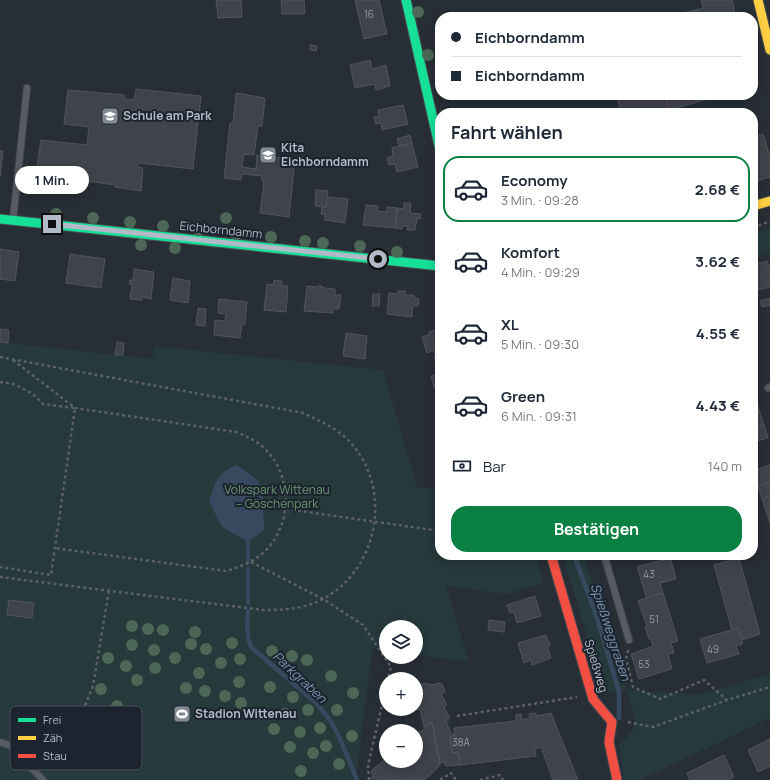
<!DOCTYPE html>
<html lang="de">
<head>
<meta charset="utf-8">
<style>
	body { margin:0; font-family:Manrope,sans-serif; background:#f2f2f3; color:#1f2937; height:100vh; display:flex; flex-direction:column; font-size:15px; white-space:nowrap }
	* { box-sizing:border-box; margin:0 }
	p { font-size:13px; color:#747a83 }
	.icon { flex:none; width:22px; height:22px; fill:none; stroke:currentColor; stroke-width:2; stroke-linecap:round; stroke-linejoin:round }
	.map { position:relative; flex:1; overflow:hidden }
	.sheet { position:absolute; left:435px; top:108px; width:323px; height:452px; display:flex; flex-direction:column; background:#fff; border-radius:16px; box-shadow:0 2px 10px #0003 }
	.sheet>* { flex:none }
	.banner { position:absolute; left:435px; top:12px; width:323px; height:88px; border-radius:16px; box-shadow:0 2px 10px #0003; display:grid; align-content:center; height:88px; padding:0 16px; background:#fff }
	.buttons { position:absolute; left:379px; top:620px; display:grid; gap:8px }
	.buttons a { display:grid; place-items:center; width:44px; height:44px; border-radius:50%; background:#fff; box-shadow:0 2px 10px #0003; font-size:20px }
	.end { position:absolute; width:18px; height:18px; margin:-9px; border:5px solid #b1bac6; background:#111; box-shadow:0 0 0 2px #111 }
	.from { border-radius:50% }
	.bubble { position:absolute; height:28px; border-radius:14px; background:#fff; box-shadow:0 2px 10px #0003; font-size:13px; font-weight:700; line-height:28px; text-align:center }
	.banner b { display:flex; align-items:center; gap:14px; height:38px; font-size:15px }
	.banner b+b { border-top:1px solid #e0e1e3 }
	.banner i { width:10px; height:10px; background:#1f2937 }
	ul { padding:0; list-style:none }
	li { display:flex; align-items:center; gap:12px; height:66px; margin:0 8px 6px; padding:0 8px; border:2px solid transparent; border-radius:16px }
	li div { flex:1 }
	li b { display:block; font-size:15px }
	li em { font-style:normal; font-weight:700 }
	li.selected { border-color:#0b8043 }
	li>.icon { width:36px; height:36px; stroke-width:1.5 }
	h2 { padding:0 16px; font-size:18px; line-height:48px }
	.pay { display:flex; align-items:center; gap:10px; height:44px; padding:0 16px; font-size:15px }
	.pay p { margin-inline-start:auto }
	.cta { display:flex; gap:8px; margin-top:auto; padding:8px 16px }
	.cta a { flex:1; height:46px; border-radius:16px; background:#0b8043; color:#fff; font-size:16px; font-weight:700; line-height:46px; text-align:center }
	.map>svg:first-child { display:block }
</style>
</head>
<body>
<div class="map">
<svg width="770" height="780" viewBox="0 0 770 780">
	<rect width="100%" height="100%" fill="#282e35"/>
	<g fill="#26393b">
		<path d="M 770,228 L 770,253 L 753,258 L 753,233 Z"/>
		<path d="M 0,342 L 152,359 L 154,346 L 383,370 L 417,487 L 440,490 L 440,555 L 535,555 L 543,583 L 506,594 L 446,586 L 469,662 L 416,655 L 416,627 L 386,627 L 386,650 L 372,649 L 356,780 L 0,780 Z"/>
		<path d="M 563,555 L 583,555 L 626,690 L 697,695 L 770,674 L 770,718 L 640,780 L 624,780 L 619,745 C 643,723 634,718 626,690 L 609,694 L 603,691 Z"/>
	</g>
	<path fill="#37495f" d="M 237,465 L 258,480 L 263,498 L 264,530 L 248,542 L 222,527 L 209,501 C 216,481 216,474 237,465 Z"/>
	<g fill="none" stroke-linecap="round" stroke-linejoin="round">
		<g stroke="#37495f" stroke-width="4.5">
			<path d="M 574,555 L 597,618 L 619,692 L 619,718"/>
			<path d="M 248,561 L 248,542"/>
			<path d="M 248,569 L 248,603"/>
			<path d="M 248,611 C 247,624 246,635 251,647 L 316,703 L 330,720 L 338,734 L 357,780"/>
		</g>
	</g>
	<g fill="#3f444a" stroke="#50555c">
		<path d="M 216,0 L 241,0 L 242,17 L 218,18 Z"/>
		<path d="M 281,0 L 304,0 L 305,14 L 282,14 Z"/>
		<path d="M 355,0 L 379,0 L 387,34 L 364,39 Z"/>
		<path d="M 701,0 L 732,0 L 736,17 L 637,17 L 653,13 L 654,17 L 673,12 L 674,15 L 703,8 Z"/>
		<path d="M 310,45 L 317,46 L 316,51 L 310,50 Z"/>
		<path d="M 370,60 L 372,69 L 386,65 L 390,86 L 376,90 L 375,84 L 355,88 L 350,65 Z"/>
		<path d="M 136,89 L 201,96 L 193,169 L 138,163 L 138,167 L 143,168 L 141,191 L 115,187 L 115,185 L 65,178 L 64,182 L 35,178 L 41,140 L 87,145 L 89,127 L 64,124 L 68,90 L 124,95 L 124,99 L 134,100 Z"/>
		<path d="M 236,93 L 265,98 L 262,126 L 258,126 L 254,155 L 244,154 L 242,167 L 256,169 L 257,155 L 266,156 L 266,154 L 272,154 L 272,157 L 295,159 L 289,217 L 260,213 L 264,181 L 262,181 L 262,176 L 242,174 L 241,180 L 224,178 L 230,123 L 233,124 Z"/>
		<path d="M 617,95 L 666,95 L 668,108 L 651,113 L 621,113 Z"/>
		<path d="M 666,95 L 723,95 L 668,110 Z"/>
		<path d="M 403,105 L 408,124 L 382,130 L 381,123 L 376,124 L 374,117 L 379,116 L 378,110 Z"/>
		<path d="M 763,134 L 770,157 L 770,177 L 753,182 L 753,137 Z"/>
		<path d="M 410,135 L 412,143 L 399,146 L 397,139 Z"/>
		<path d="M 412,143 L 418,167 L 397,172 L 395,164 L 389,165 L 387,158 L 393,156 L 392,148 Z"/>
		<path d="M 0,151 L 3,151 L 0,176 Z"/>
		<path d="M 316,190 L 328,191 L 326,207 L 315,206 Z"/>
		<path d="M 327,197 L 348,199 L 345,223 L 325,220 L 325,215 L 321,214 L 322,207 L 326,207 Z"/>
		<path d="M 404,203 L 411,203 L 410,213 L 421,214 L 420,219 L 417,218 L 415,230 L 407,230 L 408,226 L 402,226 L 402,229 L 395,228 L 397,208 L 404,209 Z"/>
		<path d="M 366,205 L 378,206 L 378,211 L 387,212 L 387,207 L 397,208 L 395,228 L 363,225 Z"/>
		<path d="M 0,249 L 19,252 L 15,281 L 0,279 Z"/>
		<path d="M 70,254 L 105,259 L 101,288 L 66,283 Z"/>
		<path d="M 767,261 L 768,265 L 770,265 L 770,287 L 753,291 L 753,269 L 757,268 L 756,264 Z"/>
		<path d="M 134,269 L 154,272 L 151,299 L 142,297 L 142,300 L 130,299 L 132,284 L 129,284 L 130,280 L 133,280 Z"/>
		<path d="M 173,278 L 190,281 L 188,303 L 170,300 Z"/>
		<path d="M 274,280 L 282,281 L 282,286 L 288,286 L 286,312 L 264,310 L 267,284 L 273,285 Z"/>
		<path d="M 320,285 L 324,288 L 335,289 L 335,295 L 341,295 L 339,309 L 333,309 L 333,313 L 304,311 L 307,286 L 317,287 Z"/>
		<path d="M 398,291 L 405,291 L 405,295 L 414,295 L 414,298 L 419,299 L 418,306 L 413,306 L 412,317 L 387,314 L 389,293 L 398,294 Z"/>
		<path d="M 373,294 L 380,294 L 379,306 L 372,306 Z"/>
		<path d="M 770,298 L 770,305 L 762,307 L 760,301 Z"/>
		<path d="M 219,299 L 247,302 L 245,324 L 242,324 L 240,338 L 214,335 L 215,320 L 225,321 L 226,314 L 218,313 Z"/>
		<path d="M 198,308 L 206,309 L 205,326 L 196,325 Z"/>
		<path d="M 440,323 L 440,353 L 435,354 L 434,350 L 427,353 L 422,337 L 429,335 L 429,332 L 438,329 L 436,324 Z"/>
		<path d="M 0,329 L 9,330 L 8,343 L 0,342 Z"/>
		<path d="M 346,333 L 367,336 L 365,359 L 343,356 Z"/>
		<path d="M 117,342 L 124,343 L 123,355 L 115,355 Z"/>
		<path d="M 440,355 L 440,362 L 436,363 L 434,357 Z"/>
		<path d="M 440,373 L 440,395 L 438,389 L 436,390 L 434,387 L 431,376 Z"/>
		<path d="M 753,397 L 755,397 L 760,413 L 753,415 Z"/>
		<path d="M 760,413 L 764,425 L 753,428 L 753,415 Z"/>
		<path d="M 764,425 L 768,438 L 753,442 L 753,428 Z"/>
		<path d="M 770,465 L 770,482 L 758,486 L 753,471 Z"/>
		<path d="M 770,482 L 770,496 L 762,499 L 758,486 Z"/>
		<path d="M 770,496 L 770,510 L 766,511 L 762,499 Z"/>
		<path d="M 770,510 L 770,523 L 766,511 Z"/>
		<path d="M 661,555 L 678,555 L 670,557 L 676,579 L 660,583 L 663,593 L 647,599 L 637,567 L 663,560 Z"/>
		<path d="M 739,558 L 760,634 L 742,640 L 738,628 L 732,630 L 714,565 Z"/>
		<path d="M 663,593 L 678,641 L 671,643 L 674,653 L 668,654 L 672,669 L 639,679 L 631,654 L 653,646 L 651,639 L 649,639 L 645,626 L 647,626 L 638,601 Z"/>
		<path d="M 535,596 L 541,616 L 517,623 L 514,612 L 510,613 L 507,605 Z"/>
		<path d="M 9,600 L 34,603 L 32,618 L 7,615 Z"/>
		<path d="M 489,620 L 505,622 L 504,632 L 488,630 Z"/>
		<path d="M 738,628 L 743,644 L 736,646 L 739,654 L 707,663 L 700,639 Z"/>
		<path d="M 546,635 L 550,646 L 547,647 L 551,658 L 532,665 L 531,660 L 524,663 L 518,643 Z"/>
		<path d="M 423,683 L 435,685 L 436,683 L 442,684 L 445,692 L 441,694 L 447,705 L 444,707 L 450,718 L 446,721 L 451,733 L 455,735 L 450,737 L 452,753 L 458,752 L 460,765 L 446,766 L 444,762 L 440,763 L 432,723 L 424,726 L 420,710 L 416,709 L 416,685 L 422,687 Z"/>
		<path d="M 536,713 L 536,716 L 551,713 L 578,780 L 553,780 L 541,747 L 535,749 L 536,756 L 460,765 L 458,752 L 452,753 L 450,737 L 455,735 L 454,728 L 516,721 L 516,715 L 521,714 L 522,720 L 530,718 L 529,714 Z"/>
		<path d="M 432,723 L 440,765 L 425,780 L 371,779 L 373,776 L 371,771 L 386,758 L 386,761 L 416,761 L 416,733 L 424,730 L 424,726 Z"/>
		<path d="M 770,739 L 770,766 L 758,772 L 748,750 Z"/>
		<path d="M 724,755 L 734,777 L 729,780 L 690,780 L 687,773 Z"/>
	</g>
	<g fill="none" stroke-linecap="round" stroke-linejoin="round">
		<g stroke="#464a50" stroke-width="8">
			<g id="lane">
				<path d="M 13,220 L 27,88"/>
				<path d="M 768,388 L 770,387"/>
				<path d="M 604,555 L 629,640"/>
				<path d="M 0,742 L 11,746 L 43,780"/>
			</g>
		</g>
		<g stroke="#464a50" stroke-width="11">
			<g id="fast">
				<path d="M 406,0 L 440,150"/>
				<path d="M 0,219 L 440,266"/>
			</g>
		</g>
		<g stroke="#464a50" stroke-width="11">
			<g id="slow">
				<path d="M 758,0 L 770,50"/>
				<path d="M 753,206 L 770,201"/>
			</g>
		</g>
		<g stroke="#464a50" stroke-width="11">
			<path id="jam" d="M 551,555 L 593,699 L 612,722 L 609,742 L 617,780"/>
		</g>
		<g stroke="#5b6167" stroke-width="2.5" stroke-dasharray="3 3" stroke-linecap="butt">
			<path d="M 753,228 L 770,221"/>
			<path d="M 0,357 L 303,413 C 318,420 332,426 345,437 C 394,482 381,568 323,599 C 304,609 284,610 263,610 L 0,577"/>
			<path d="M 13,360 L 75,408 L 236,432 C 246,436 255,440 263,447 C 293,474 293,525 264,552 C 253,562 240,567 226,571 L 54,548"/>
			<path d="M 0,382 L 14,384 L 33,394 L 43,404 L 75,408 L 51,575 L 0,567"/>
			<path d="M 286,509 L 440,531"/>
			<path d="M 251,562 L 323,599 L 363,625 L 391,667 L 388,679"/>
			<path d="M 628,650 L 626,659 L 633,687 L 660,699 L 704,680 L 727,700"/>
			<path d="M 457,716 L 577,697"/>
			<path d="M 628,722 L 653,727 L 727,700 L 770,687"/>
			<path d="M 21,743 C 30,739 33,733 41,727 C 53,717 67,715 82,713 L 93,686 L 109,590"/>
			<path d="M 369,780 L 368,765 L 386,688"/>
			<path d="M 440,780 L 451,773 L 456,780"/>
			<path d="M 480,780 L 500,775 L 503,780"/>
		</g>
		<use href="#lane" stroke="#575c63" stroke-width="6"/>
		<use href="#fast" stroke="#16e098" stroke-width="9"/>
		<use href="#slow" stroke="#ffcf43" stroke-width="9"/>
		<use href="#jam" stroke="#f24e42" stroke-width="9"/>
	</g>
	<g fill="#4c6756">
		<circle cx="418" cy="12" r="6"/>
		<circle cx="428" cy="55" r="6"/>
		<circle cx="56" cy="214" r="6"/>
		<circle cx="93" cy="218" r="6"/>
		<circle cx="226" cy="218" r="6"/>
		<circle cx="130" cy="222" r="6"/>
		<circle cx="163" cy="226" r="6"/>
		<circle cx="199" cy="230" r="6"/>
		<circle cx="236" cy="234" r="6"/>
		<circle cx="271" cy="237" r="6"/>
		<circle cx="305" cy="241" r="6"/>
		<circle cx="323" cy="243" r="6"/>
		<circle cx="141" cy="245" r="6"/>
		<circle cx="360" cy="246" r="6"/>
		<circle cx="175" cy="248" r="6"/>
		<circle cx="397" cy="252" r="6"/>
		<circle cx="132" cy="626" r="6"/>
		<circle cx="148" cy="629" r="6"/>
		<circle cx="163" cy="630" r="6"/>
		<circle cx="195" cy="632" r="6"/>
		<circle cx="232" cy="643" r="6"/>
		<circle cx="191" cy="644" r="6"/>
		<circle cx="132" cy="645" r="6"/>
		<circle cx="206" cy="649" r="6"/>
		<circle cx="154" cy="650" r="6"/>
		<circle cx="272" cy="651" r="6"/>
		<circle cx="292" cy="656" r="6"/>
		<circle cx="108" cy="658" r="6"/>
		<circle cx="175" cy="658" r="6"/>
		<circle cx="240" cy="659" r="6"/>
		<circle cx="307" cy="660" r="6"/>
		<circle cx="221" cy="663" r="6"/>
		<circle cx="126" cy="666" r="6"/>
		<circle cx="155" cy="668" r="6"/>
		<circle cx="199" cy="673" r="6"/>
		<circle cx="331" cy="676" r="6"/>
		<circle cx="137" cy="680" r="6"/>
		<circle cx="239" cy="682" r="6"/>
		<circle cx="270" cy="687" r="6"/>
		<circle cx="186" cy="688" r="6"/>
		<circle cx="101" cy="689" r="6"/>
		<circle cx="205" cy="691" r="6"/>
		<circle cx="353" cy="693" r="6"/>
		<circle cx="225" cy="696" r="6"/>
		<circle cx="293" cy="697" r="6"/>
		<circle cx="241" cy="703" r="6"/>
		<circle cx="117" cy="706" r="6"/>
		<circle cx="308" cy="710" r="6"/>
		<circle cx="337" cy="710" r="6"/>
		<circle cx="258" cy="714" r="6"/>
		<circle cx="285" cy="714" r="6"/>
		<circle cx="320" cy="728" r="6"/>
		<circle cx="274" cy="729" r="6"/>
		<circle cx="300" cy="732" r="6"/>
		<circle cx="352" cy="736" r="6"/>
		<circle cx="326" cy="746" r="6"/>
		<circle cx="290" cy="747" r="6"/>
		<circle cx="313" cy="753" r="6"/>
		<circle cx="339" cy="764" r="6"/>
		<circle cx="301" cy="771" r="6"/>
	</g>
	<g fill="none" stroke-linecap="round" stroke-linejoin="round">
		<path stroke="#b1bac6" stroke-width="5" d="M 52,224 L 378,259"/>
	</g>
	<defs>
		<g id="school-square" transform="scale(0.9)"><rect x="-9" y="-9" width="18" height="18" rx="4" fill="#818993" stroke="#1c242f"/><path d="M0-5L7-2L0 1L-7-2ZM-4 1L0 2.5L4 1V4Q0 6-4 4Z" fill="#fff"/></g>
		<g id="stadium-square" transform="scale(0.9)"><rect x="-9" y="-9" width="18" height="18" rx="4" fill="#818993" stroke="#1c242f"/><path d="M0-5a6.5 5 0 1 0 0 10a6.5 5 0 1 0 0-10ZM-3.5-1.8h7v3.6h-7Z" fill="#fff"/></g>
	</defs>
	<g fill-rule="evenodd">
		<use href="#school-square" x="110" y="116"/>
		<use href="#school-square" x="268" y="155"/>
		<use href="#stadium-square" x="182" y="714"/>
	</g>
	<g text-anchor="middle" stroke-width="4" stroke-linejoin="round" paint-order="stroke">
		<g font-size="10" fill="#949ca7">
			<text x="369" y="18">16</text>
			<text x="649" y="578">43</text>
			<text x="654" y="623">51</text>
			<text x="713" y="653">49</text>
			<text x="644" y="668">53</text>
			<text x="461" y="746">38A</text>
		</g>
		<g font-size="12" font-weight="bold" fill="#b1bac6" stroke="#1c242f" text-anchor="start">
			<text x="123" y="120">Schule am Park</text>
			<text x="281" y="152">Kita<tspan x="281" dy="14">Eichborndamm</tspan></text>
			<text x="195" y="718">Stadion Wittenau</text>
		</g>
		<g font-size="12" fill="#b1bac6" stroke="#1c242f">
			<text transform="translate(221 230) rotate(6)" y="4">Eichborndamm</text>
			<text transform="translate(596 666) rotate(73)" y="4">Spießweg</text>
		</g>
		<g font-size="12" fill="#699671" stroke="#1c242f">
			<text x="277" y="494">Volkspark Wittenau<tspan x="277" dy="14">– Göschenpark</tspan></text>
		</g>
		<g font-size="13" font-style="italic" fill="#7a92ad" stroke="#1c242f">
			<text transform="translate(611 632) rotate(72)" y="5">Spießweggraben</text>
			<text transform="translate(300 677) rotate(43)" y="5">Parkgraben</text>
		</g>
	</g>
	<rect x="10" y="706" width="132" height="64" rx="6" fill="#1c242f" stroke="#49515c" stroke-width="1"/>
	<rect x="18" y="718" width="18" height="4" fill="#16e098"/>
	<rect x="18" y="736" width="18" height="4" fill="#ffcf43"/>
	<rect x="18" y="754" width="18" height="4" fill="#f24e42"/>
	<g font-size="11" fill="#b1bac6">
		<text x="43" y="724">Frei</text>
		<text x="43" y="742">Zäh</text>
		<text x="43" y="760">Stau</text>
	</g>
</svg>
<div class="buttons">
<a><svg class="icon" aria-label="layers" viewBox="0 0 24 24"><path d="M12 4l9 5-9 5-9-5zM3 14l9 5 9-5"/></svg></a>
<a>+</a>
<a>−</a>
</div>
<i class="end from" style="left:378px;top:259px"></i>
<i class="end" style="left:52px;top:224px"></i>
<div class="bubble" style="left:15px;top:166px;width:74px">1 Min.</div>
<div class="banner">
<b><i class="from"></i>Eichborndamm</b>
<b><i></i>Eichborndamm</b>
</div>
<section class="sheet">
<h2>Fahrt wählen</h2>
<ul>
<li class="selected"><svg class="icon" aria-label="car" viewBox="0 0 24 24"><path d="M5 17H2v-5l4-1 3-4h7l3 4 3 1v5h-3M9 17h6M6 11h13"/><circle cx="7" cy="17" r="2"/><circle cx="17" cy="17" r="2"/></svg><div><b>Economy</b><p>3 Min. · 09:28</p></div><em>2.68 €</em></li>
<li><svg class="icon" aria-label="car" viewBox="0 0 24 24"><path d="M5 17H2v-5l4-1 3-4h7l3 4 3 1v5h-3M9 17h6M6 11h13"/><circle cx="7" cy="17" r="2"/><circle cx="17" cy="17" r="2"/></svg><div><b>Komfort</b><p>4 Min. · 09:29</p></div><em>3.62 €</em></li>
<li><svg class="icon" aria-label="car" viewBox="0 0 24 24"><path d="M5 17H2v-5l4-1 3-4h7l3 4 3 1v5h-3M9 17h6M6 11h13"/><circle cx="7" cy="17" r="2"/><circle cx="17" cy="17" r="2"/></svg><div><b>XL</b><p>5 Min. · 09:30</p></div><em>4.55 €</em></li>
<li><svg class="icon" aria-label="car" viewBox="0 0 24 24"><path d="M5 17H2v-5l4-1 3-4h7l3 4 3 1v5h-3M9 17h6M6 11h13"/><circle cx="7" cy="17" r="2"/><circle cx="17" cy="17" r="2"/></svg><div><b>Green</b><p>6 Min. · 09:31</p></div><em>4.43 €</em></li>
</ul>
<div class="pay"><svg class="icon" aria-label="cash" viewBox="0 0 24 24"><path d="M3 7h18v10H3z"/><circle cx="12" cy="12" r="2"/></svg>Bar<p>140 m</p></div>
<div class="cta"><a>Bestätigen</a></div>
</section>
</div>
</body>
</html>
